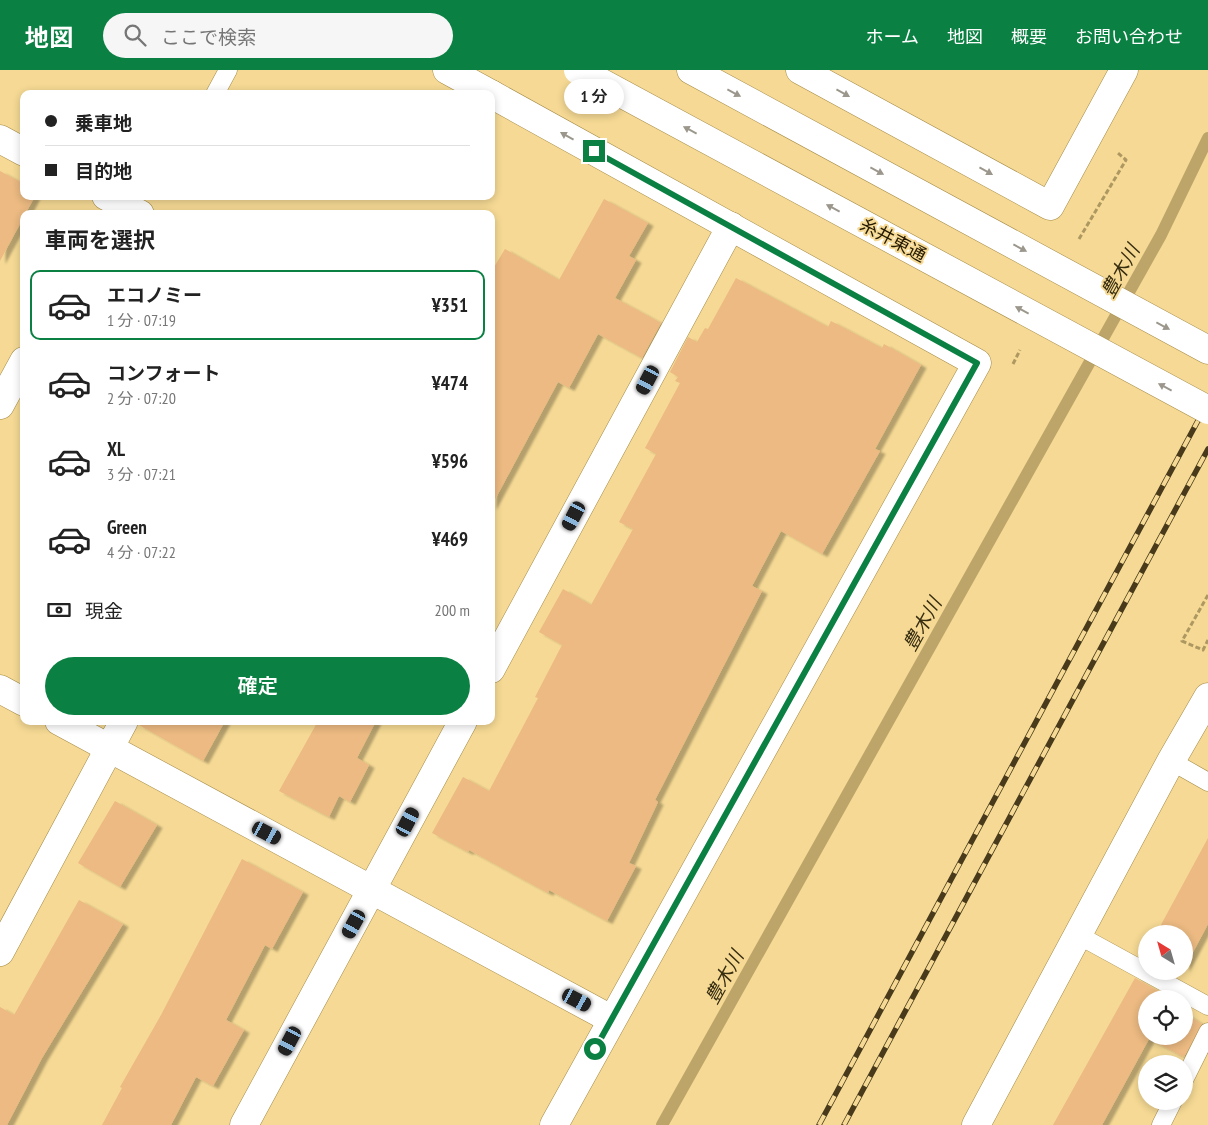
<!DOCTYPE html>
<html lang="ja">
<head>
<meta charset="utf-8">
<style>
	body { margin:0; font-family:"PT Sans Narrow","Noto Sans JP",sans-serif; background:#f6f6f6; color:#222; height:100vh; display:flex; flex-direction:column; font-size:19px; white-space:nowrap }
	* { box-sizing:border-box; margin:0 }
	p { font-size:16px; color:#767676 }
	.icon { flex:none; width:28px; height:28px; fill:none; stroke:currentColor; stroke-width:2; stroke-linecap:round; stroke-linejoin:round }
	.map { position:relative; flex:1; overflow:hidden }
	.sheet { position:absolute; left:20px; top:140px; width:475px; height:515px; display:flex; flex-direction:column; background:#fff; border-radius:10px; box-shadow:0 2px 8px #0003 }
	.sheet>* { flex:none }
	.top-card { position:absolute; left:20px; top:20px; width:475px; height:110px; border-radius:10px; box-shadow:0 2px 8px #0003; display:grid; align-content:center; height:110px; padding:0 25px; background:#fff }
	.needle { width:32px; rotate:323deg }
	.buttons { position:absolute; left:1138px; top:855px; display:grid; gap:10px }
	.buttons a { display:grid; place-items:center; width:55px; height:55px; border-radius:50%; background:#fff; box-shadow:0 2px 8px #0003; font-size:25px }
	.end { position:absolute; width:22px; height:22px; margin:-11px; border:6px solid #0b8043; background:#fff; box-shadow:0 0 0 2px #fff }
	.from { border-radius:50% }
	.bubble { position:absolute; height:35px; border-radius:18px; background:#fff; box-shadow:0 2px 8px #0003; font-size:16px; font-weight:600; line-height:35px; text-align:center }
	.car { position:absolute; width:15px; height:30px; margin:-15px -8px; border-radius:6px; box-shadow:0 0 4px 1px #0007; background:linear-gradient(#222 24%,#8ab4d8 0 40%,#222 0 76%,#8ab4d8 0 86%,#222 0) }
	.top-card b { display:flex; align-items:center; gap:18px; height:48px; font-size:19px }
	.top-card b+b { border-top:1px solid #e0e0e0 }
	.top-card i { width:12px; height:12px; background:#222 }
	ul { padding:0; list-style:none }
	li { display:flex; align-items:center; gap:15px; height:70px; margin:0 10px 8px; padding:0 15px; border:2px solid transparent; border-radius:10px }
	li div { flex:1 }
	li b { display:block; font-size:19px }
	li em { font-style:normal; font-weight:600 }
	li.selected { border-color:#0b8043 }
	li>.icon { width:45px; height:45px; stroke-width:1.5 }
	h2 { padding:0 25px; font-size:22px; line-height:60px }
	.pay { display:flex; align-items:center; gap:12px; height:55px; padding:0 25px; font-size:19px }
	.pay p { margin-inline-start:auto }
	.primary-button { display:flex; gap:10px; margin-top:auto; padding:10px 25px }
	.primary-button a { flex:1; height:58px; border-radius:30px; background:#0b8043; color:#fff; font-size:20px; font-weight:600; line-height:58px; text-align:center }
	header { display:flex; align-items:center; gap:30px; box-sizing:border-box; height:70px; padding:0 25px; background:#0b8043; color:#fff }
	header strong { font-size:24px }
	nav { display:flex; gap:28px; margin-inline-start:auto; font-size:18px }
	.search { width:350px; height:45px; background:#f6f6f6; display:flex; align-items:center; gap:12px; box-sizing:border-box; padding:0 18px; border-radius:28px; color:#767676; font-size:19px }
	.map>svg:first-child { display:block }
</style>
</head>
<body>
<header>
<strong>地図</strong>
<div class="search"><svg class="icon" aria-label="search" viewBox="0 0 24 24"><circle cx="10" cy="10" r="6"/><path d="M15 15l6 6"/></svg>ここで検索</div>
<nav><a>ホーム</a><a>地図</a><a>概要</a><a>お問い合わせ</a></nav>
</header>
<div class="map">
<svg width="1208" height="1055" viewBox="0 0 1208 1055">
	<defs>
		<filter id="shadow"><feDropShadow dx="5.5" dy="3" stdDeviation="1" flood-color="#0004"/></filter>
	</defs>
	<rect width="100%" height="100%" fill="#f5d994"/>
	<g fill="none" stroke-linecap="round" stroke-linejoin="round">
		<path stroke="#bda56a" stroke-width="12" d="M 662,1055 L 1161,165 L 1208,68"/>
	</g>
	<g fill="#ecba82" filter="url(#shadow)">
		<path d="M 0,101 L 24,114 L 24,126 L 35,126 L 0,191 Z"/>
		<path d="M 604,129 L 648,153 L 629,186 L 636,190 L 615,228 L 661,253 L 642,288 L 598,264 L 569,318 L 558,312 L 491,437 L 491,202 L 505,179 L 559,210 Z"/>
		<path d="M 736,208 L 828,257 L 831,251 L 882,278 L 884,274 L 921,295 L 875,379 L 880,381 L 822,484 L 781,461 L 752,516 L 762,521 L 655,730 L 658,732 L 629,793 L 636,796 L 607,851 L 549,820 L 548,823 L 469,780 L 468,782 L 432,763 L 463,707 L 489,721 L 538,628 L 535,627 L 562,575 L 539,562 L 563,519 L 591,535 L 633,459 L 619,452 L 656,384 L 645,378 L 680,313 L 675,311 L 678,307 L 670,302 L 688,267 L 697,272 L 705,258 L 708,259 Z"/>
		<path d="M 140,651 L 225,651 L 203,691 L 139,655 Z"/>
		<path d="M 318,651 L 376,651 L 357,688 L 369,695 L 350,732 L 339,726 L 329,747 L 279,721 Z"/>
		<path d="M 115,731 L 157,755 L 120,817 L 78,793 Z"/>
		<path d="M 1208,768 L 1208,854 L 1184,899 L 1184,864 L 1156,864 Z"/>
		<path d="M 242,789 L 303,822 L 272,879 L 265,875 L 226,950 L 244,960 L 213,1016 L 196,1007 L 171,1055 L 102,1055 L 122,1018 L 120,1017 L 161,945 Z"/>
		<path d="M 79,830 L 123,854 L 42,988 L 7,1055 L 0,1055 L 0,937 L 14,945 Z"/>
		<path d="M 1135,908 L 1169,927 L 1168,929 L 1146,929 L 1146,966 L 1184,966 L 1184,943 L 1202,954 L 1184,987 L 1149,969 L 1102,1055 L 1053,1055 Z"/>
	</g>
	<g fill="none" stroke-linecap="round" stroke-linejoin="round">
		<g stroke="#a48a46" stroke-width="19">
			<g id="service">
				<path d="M 215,24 L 228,0"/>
				<path d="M 1171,691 L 1208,712"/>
				<path d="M 1078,865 L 1208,936"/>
				<path d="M 1184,1010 L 1208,962"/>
				<path d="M 1161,1055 L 1173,1031"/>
			</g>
		</g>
		<g stroke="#a48a46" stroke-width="29">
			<g id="minor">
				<path d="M 447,0 L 491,24"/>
				<path d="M 800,0 L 1050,136 L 1124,0"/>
				<path d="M 491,24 L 977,293 L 554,1055"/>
				<path d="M 0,69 L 24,82"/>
				<path d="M 106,126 L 140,144"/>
				<path d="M 0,335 L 24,291"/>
				<path d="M 491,599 L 731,156"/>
				<path d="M 0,619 L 24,632"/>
				<path d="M 59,651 L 611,949"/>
				<path d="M 0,882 L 124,651"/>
				<path d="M 244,1055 L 463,651"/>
				<path d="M 976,1055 L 1171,691 L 1208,627"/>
			</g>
		</g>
		<g stroke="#a48a46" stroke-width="29">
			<path id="tertiary" d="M 691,0 L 1208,280"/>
		</g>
		<g stroke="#ae9862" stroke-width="3" stroke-dasharray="5 2.5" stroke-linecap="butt">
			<path d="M 1079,169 L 1126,90 L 1118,83"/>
			<path d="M 1013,294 L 1020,280"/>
			<path d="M 1208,525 L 1182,571 L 1203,580 L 1208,570"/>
		</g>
		<use href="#service" stroke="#fff" stroke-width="18"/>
		<use href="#minor" stroke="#fff" stroke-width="28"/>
		<use href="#tertiary" stroke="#fff" stroke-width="28"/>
		<g stroke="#483a1a" stroke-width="5.5">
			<g id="rail">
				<path d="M 819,1055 L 1208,332"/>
				<path d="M 844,1055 L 1208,379"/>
			</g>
		</g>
		<use href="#rail" stroke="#f5d994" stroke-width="4" stroke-dasharray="11" stroke-linecap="butt"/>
		<g stroke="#a48a46" stroke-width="29" stroke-linecap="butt">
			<path id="tertiary-bridge" d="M 578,0 L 1208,340"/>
		</g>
		<use href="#tertiary-bridge" stroke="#fff" stroke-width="28"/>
	</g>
	<defs><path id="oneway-solid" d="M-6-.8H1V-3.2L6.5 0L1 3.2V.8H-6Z" transform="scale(1.25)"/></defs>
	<g fill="#9c978c">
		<use href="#oneway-solid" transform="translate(734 23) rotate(28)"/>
		<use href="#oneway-solid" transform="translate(843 23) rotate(29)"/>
		<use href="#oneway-solid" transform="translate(690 60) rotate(-152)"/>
		<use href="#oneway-solid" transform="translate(567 66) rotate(-151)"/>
		<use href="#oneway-solid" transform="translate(877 101) rotate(28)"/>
		<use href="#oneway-solid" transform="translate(986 101) rotate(29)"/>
		<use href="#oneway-solid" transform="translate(833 138) rotate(-152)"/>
		<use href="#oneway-solid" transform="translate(1020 178) rotate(28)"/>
		<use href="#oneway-solid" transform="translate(1022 240) rotate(-152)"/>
		<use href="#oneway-solid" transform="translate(1163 256) rotate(28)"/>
		<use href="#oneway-solid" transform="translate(1165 317) rotate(-152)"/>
	</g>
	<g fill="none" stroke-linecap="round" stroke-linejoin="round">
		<path stroke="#0b8043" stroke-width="6" d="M 594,81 L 977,293 L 595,979"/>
	</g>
	<g text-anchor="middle" stroke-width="4" stroke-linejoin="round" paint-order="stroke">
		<g font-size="18" fill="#231800" stroke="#f5d994">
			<text transform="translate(893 170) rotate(28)" y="6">糸井東通</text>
		</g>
		<g font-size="19" font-style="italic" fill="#372d11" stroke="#f5d994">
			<text transform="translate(1120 201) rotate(-61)" y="7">豊木川</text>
			<text transform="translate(922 554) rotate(-61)" y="7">豊木川</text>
			<text transform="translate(724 907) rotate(-61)" y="7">豊木川</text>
		</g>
	</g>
</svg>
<div class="buttons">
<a><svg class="needle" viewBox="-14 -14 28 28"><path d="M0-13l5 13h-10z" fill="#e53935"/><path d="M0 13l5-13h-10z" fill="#767676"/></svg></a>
<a><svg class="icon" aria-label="locate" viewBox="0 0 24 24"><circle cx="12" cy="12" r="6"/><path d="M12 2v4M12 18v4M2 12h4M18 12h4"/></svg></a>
<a><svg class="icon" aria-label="layers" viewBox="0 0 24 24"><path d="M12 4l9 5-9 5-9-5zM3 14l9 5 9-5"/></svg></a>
</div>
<i class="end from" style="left:595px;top:979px"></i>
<i class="end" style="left:594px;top:81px"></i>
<div class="bubble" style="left:564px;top:9px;width:60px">1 分</div>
<i class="car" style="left:648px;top:310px;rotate:208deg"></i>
<i class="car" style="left:574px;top:446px;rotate:208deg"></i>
<i class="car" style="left:408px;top:752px;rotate:28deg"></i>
<i class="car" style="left:267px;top:763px;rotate:118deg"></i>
<i class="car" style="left:354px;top:854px;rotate:209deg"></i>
<i class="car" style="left:577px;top:930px;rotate:118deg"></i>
<i class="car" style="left:290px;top:971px;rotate:208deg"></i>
<div class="top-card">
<b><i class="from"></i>乗車地</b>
<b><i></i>目的地</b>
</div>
<section class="sheet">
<h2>車両を選択</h2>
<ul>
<li class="selected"><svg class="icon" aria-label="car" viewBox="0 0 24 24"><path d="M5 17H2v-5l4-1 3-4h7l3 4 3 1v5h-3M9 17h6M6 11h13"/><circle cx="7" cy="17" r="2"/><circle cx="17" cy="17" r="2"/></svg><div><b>エコノミー</b><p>1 分 · 07:19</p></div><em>¥351</em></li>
<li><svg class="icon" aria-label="car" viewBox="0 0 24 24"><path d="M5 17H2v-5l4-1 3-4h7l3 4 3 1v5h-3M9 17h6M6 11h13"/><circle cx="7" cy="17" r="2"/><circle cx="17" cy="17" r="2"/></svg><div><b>コンフォート</b><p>2 分 · 07:20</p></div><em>¥474</em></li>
<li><svg class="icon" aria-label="car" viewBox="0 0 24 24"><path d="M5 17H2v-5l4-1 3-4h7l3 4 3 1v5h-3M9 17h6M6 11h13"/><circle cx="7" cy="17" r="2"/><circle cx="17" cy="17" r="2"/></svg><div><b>XL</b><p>3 分 · 07:21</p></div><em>¥596</em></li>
<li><svg class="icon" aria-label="car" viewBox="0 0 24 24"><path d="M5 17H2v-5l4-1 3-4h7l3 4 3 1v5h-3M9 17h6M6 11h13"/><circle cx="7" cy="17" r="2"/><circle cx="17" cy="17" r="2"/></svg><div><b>Green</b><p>4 分 · 07:22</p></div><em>¥469</em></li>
</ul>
<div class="pay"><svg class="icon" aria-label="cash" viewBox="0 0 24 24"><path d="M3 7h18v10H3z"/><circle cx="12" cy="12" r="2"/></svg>現金<p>200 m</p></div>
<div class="primary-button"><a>確定</a></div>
</section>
</div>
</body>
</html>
